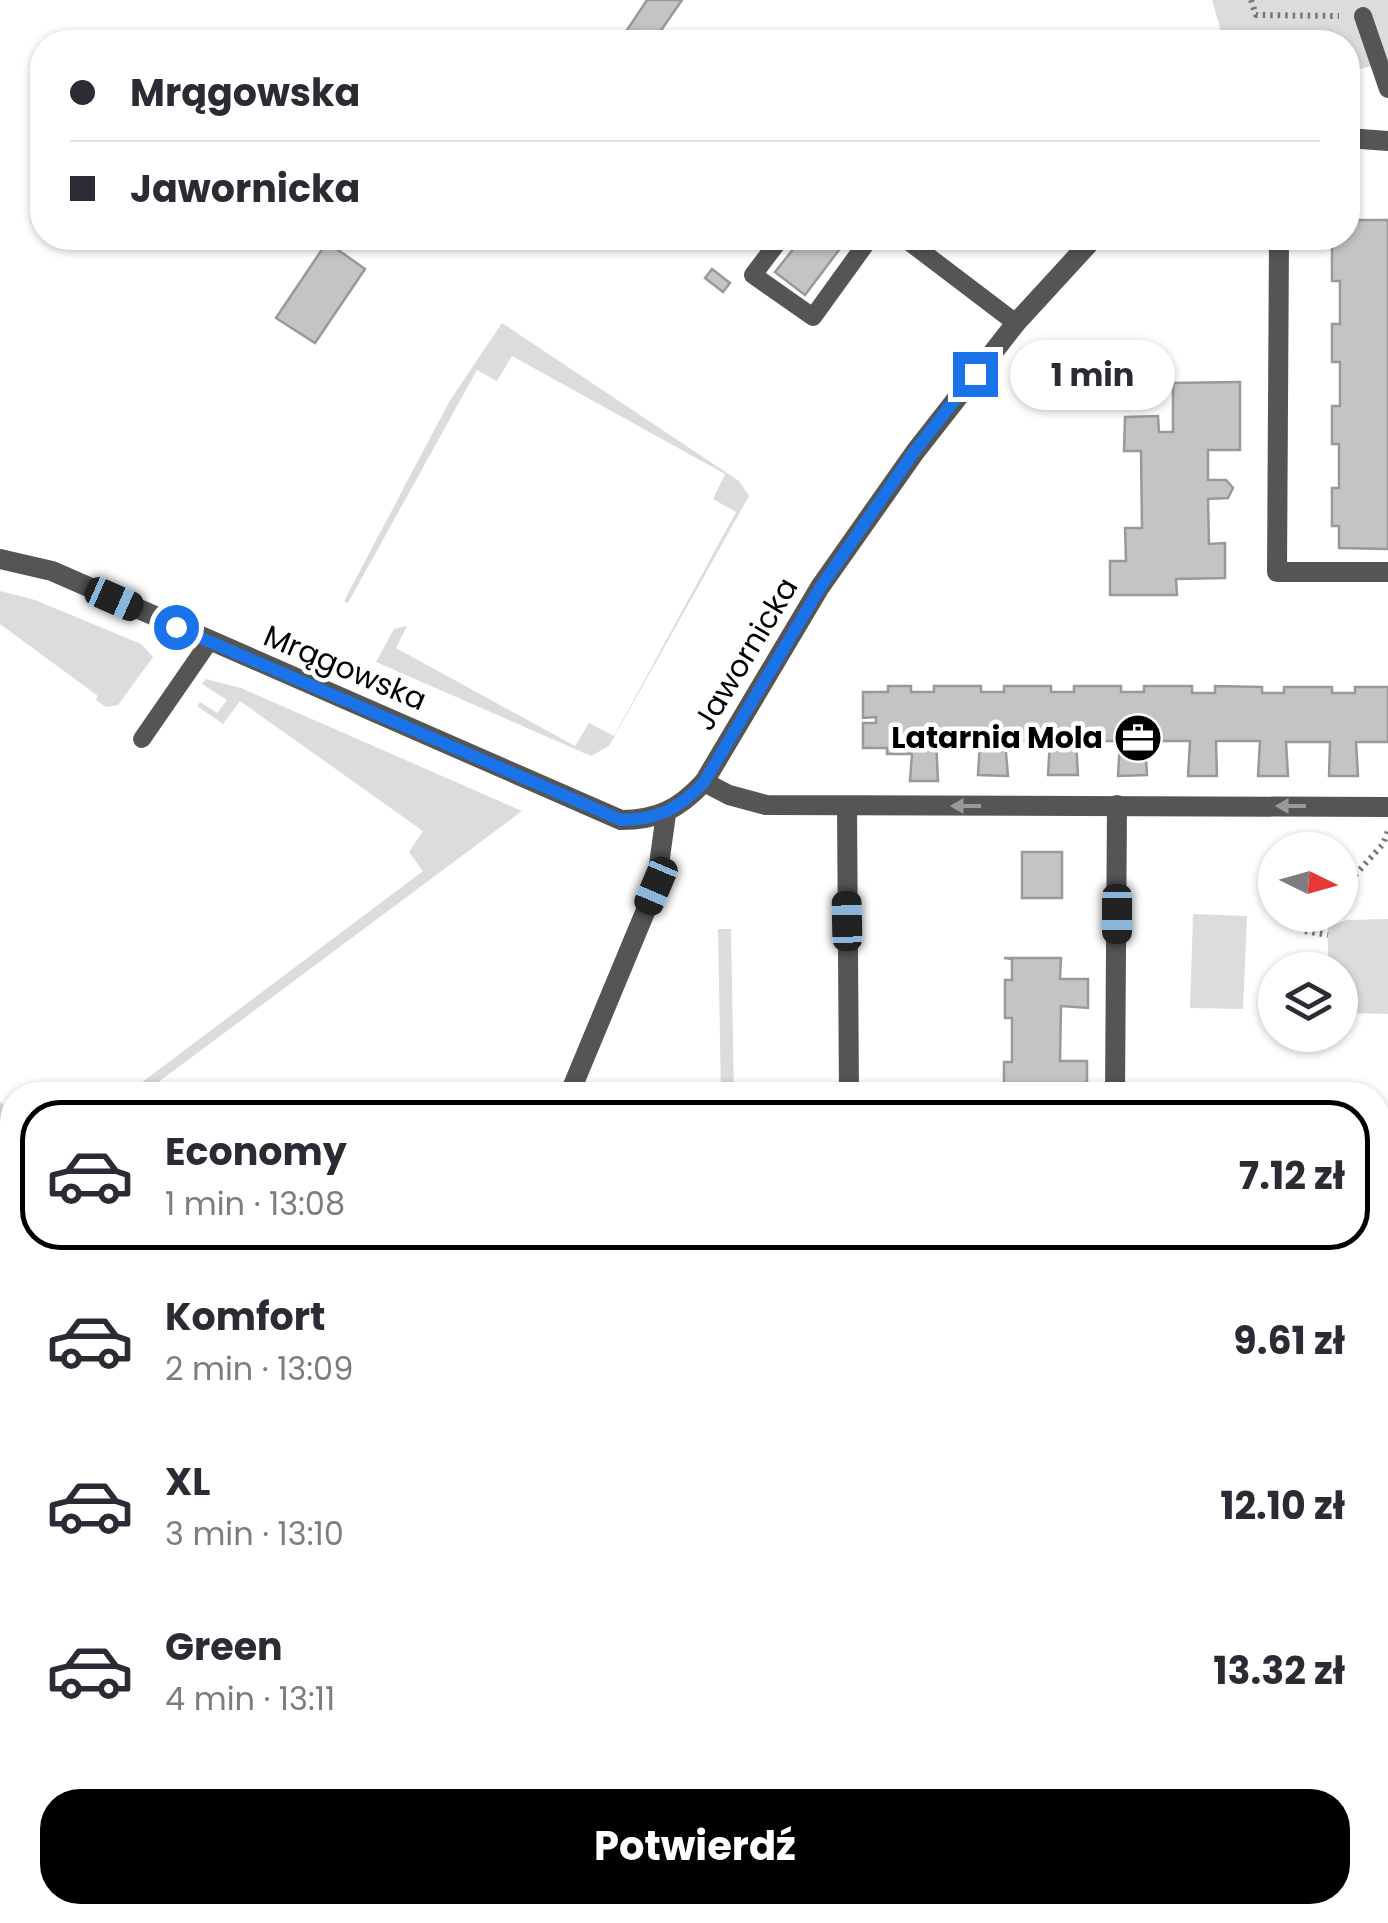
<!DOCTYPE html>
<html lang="pl">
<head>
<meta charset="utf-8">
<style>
	body { margin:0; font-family:Poppins,sans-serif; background:#f7f7f7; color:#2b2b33; height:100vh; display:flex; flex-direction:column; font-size:38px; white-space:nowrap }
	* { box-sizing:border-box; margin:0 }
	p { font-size:32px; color:#7c7c81 }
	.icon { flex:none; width:55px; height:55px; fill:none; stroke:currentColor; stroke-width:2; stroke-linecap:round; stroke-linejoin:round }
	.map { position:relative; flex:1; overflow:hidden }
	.details { position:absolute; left:0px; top:1082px; width:1390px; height:842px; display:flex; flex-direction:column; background:#fff; border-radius:40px 40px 0 0; box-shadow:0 2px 8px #0004 }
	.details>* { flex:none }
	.hud { position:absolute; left:30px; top:30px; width:1330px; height:220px; border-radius:40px; box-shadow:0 2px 8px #0004; display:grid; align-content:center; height:220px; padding:0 40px; background:#fff }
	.needle { width:65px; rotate:95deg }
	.controls { position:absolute; left:1258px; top:832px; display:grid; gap:20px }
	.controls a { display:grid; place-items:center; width:100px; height:100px; border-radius:50%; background:#fff; box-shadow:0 2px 8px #0004; font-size:50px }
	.end { position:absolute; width:45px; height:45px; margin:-22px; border:12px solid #1a73e8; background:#fff; box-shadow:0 0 0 5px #fff }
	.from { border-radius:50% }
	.bubble { position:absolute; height:70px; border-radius:35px; background:#fff; box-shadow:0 2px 8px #0004; font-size:32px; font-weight:700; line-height:70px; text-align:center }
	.car { position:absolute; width:30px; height:60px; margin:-30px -15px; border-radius:12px; box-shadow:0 0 8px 2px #0007; background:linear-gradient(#222 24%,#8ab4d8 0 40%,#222 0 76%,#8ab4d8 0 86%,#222 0) }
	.hud b { display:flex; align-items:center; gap:35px; height:95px; font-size:38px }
	.hud b+b { border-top:2px solid #e1e1e2 }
	.hud i { width:25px; height:25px; background:#2b2b33 }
	ul { padding:18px 0 0; list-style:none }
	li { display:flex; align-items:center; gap:30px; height:150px; margin:0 20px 15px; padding:0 20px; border:5px solid transparent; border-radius:40px }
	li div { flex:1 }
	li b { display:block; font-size:38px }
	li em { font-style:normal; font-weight:700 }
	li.selected { border-color:#000 }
	li>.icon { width:90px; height:90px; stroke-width:1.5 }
	.button { display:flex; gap:20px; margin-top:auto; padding:20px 40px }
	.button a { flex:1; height:115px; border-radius:40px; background:#000; color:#fff; font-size:40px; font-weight:700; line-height:115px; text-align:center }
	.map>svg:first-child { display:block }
</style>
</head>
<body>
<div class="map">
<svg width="1388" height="1923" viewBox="0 0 1388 1923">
	<rect width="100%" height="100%" fill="#fff"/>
	<g fill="#dcdcdc">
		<path d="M 1212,0 L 1388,0 L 1388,62 L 1348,72 L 1348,42 L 1224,42 Z"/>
		<path d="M 502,323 L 739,481 L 749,496 L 609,746 L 591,756 L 376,662 L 394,629 L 407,626 L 396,648 L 575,746 L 589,723 L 614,736 L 736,512 L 713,499 L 725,474 L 512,356 L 497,381 L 477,370 L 348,603 L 344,601 L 449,402 Z"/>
		<path d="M 0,591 L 35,600 L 141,644 L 153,657 L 118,705 L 106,707 L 96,700 L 98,696 L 0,624 Z"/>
		<path d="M 206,679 L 241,688 L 522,811 L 141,1095 L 125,1095 L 423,871 L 409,852 L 423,831 L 240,701 L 223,724 L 197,706 L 200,702 L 217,713 L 227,700 L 202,684 Z"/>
		<path d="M 1193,914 L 1247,916 L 1243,1009 L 1190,1008 Z"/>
		<path d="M 1388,919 L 1388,1014 L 1340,1013 L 1340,970 L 1328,970 L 1328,927 L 1347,920 Z"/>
		<path d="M 718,929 L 731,929 L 734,1095 L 721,1095 Z"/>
		<path d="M 0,1102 L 12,1111 L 12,1190 L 0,1199 Z"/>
		<path d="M 1378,1466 L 1388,1468 L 1388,1923 L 1291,1923 L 1287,1913 L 1378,1912 Z"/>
	</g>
	<g fill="#c4c4c4" stroke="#999" stroke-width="2.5">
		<path d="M 647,0 L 682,0 L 653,42 L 633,42 L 623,36 Z"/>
		<path d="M 1348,220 L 1388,220 L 1388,549 L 1339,548 L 1339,526 L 1332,526 L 1332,488 L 1339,488 L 1339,444 L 1332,444 L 1332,406 L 1340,406 L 1340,362 L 1332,362 L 1332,324 L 1340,324 L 1340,281 L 1332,281 L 1332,243 L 1340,243 L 1340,238 L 1348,238 Z"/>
		<path d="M 802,238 L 831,238 L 842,246 L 805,295 L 775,272 Z"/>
		<path d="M 327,242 L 365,269 L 315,343 L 276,318 Z"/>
		<path d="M 712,269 L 730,283 L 723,292 L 705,278 Z"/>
		<path d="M 1238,382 L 1240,382 L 1240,450 L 1208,450 L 1208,480 L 1226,480 L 1233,488 L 1228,498 L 1208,499 L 1209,544 L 1225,543 L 1225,578 L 1176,579 L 1177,595 L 1110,595 L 1110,561 L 1126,561 L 1125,528 L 1142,528 L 1141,451 L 1124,451 L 1125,417 L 1158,416 L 1159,432 L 1173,432 L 1173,383 Z"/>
		<path d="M 888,686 L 911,686 L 911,692 L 934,692 L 934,686 L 981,686 L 981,692 L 1004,692 L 1004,686 L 1051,686 L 1051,692 L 1074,692 L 1074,686 L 1121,686 L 1121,692 L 1144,692 L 1144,686 L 1192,686 L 1192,693 L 1215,693 L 1215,686 L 1262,687 L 1262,693 L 1284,693 L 1284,687 L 1332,687 L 1332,693 L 1355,693 L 1355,687 L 1388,687 L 1388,742 L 1356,742 L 1358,776 L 1329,776 L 1330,742 L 1286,742 L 1288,776 L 1258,776 L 1260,741 L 1216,741 L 1217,776 L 1188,776 L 1190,741 L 1145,741 L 1147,775 L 1118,776 L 1120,741 L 1076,741 L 1078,775 L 1048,775 L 1050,741 L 1005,741 L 1008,776 L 978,775 L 980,741 L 936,740 L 938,781 L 910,781 L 912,754 L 887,754 L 887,748 L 863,748 L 863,723 L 876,723 L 876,717 L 863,718 L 863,692 L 888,692 Z"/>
		<rect x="1022" y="852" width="40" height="46"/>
		<path d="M 1004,958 L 1061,958 L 1060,979 L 1088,979 L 1088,1008 L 1061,1006 L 1060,1061 L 1087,1061 L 1087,1090 L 1060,1088 L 1060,1095 L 1004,1095 L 1004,1062 L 1012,1062 L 1012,1018 L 1005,1018 L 1005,980 L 1012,980 L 1012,959 Z"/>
		<path d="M 1380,1282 L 1388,1282 L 1388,1345 L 1378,1345 Z"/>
		<path d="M 580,1912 L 635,1912 L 622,1923 L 583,1923 L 576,1915 Z"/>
	</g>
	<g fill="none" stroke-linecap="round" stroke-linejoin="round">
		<g stroke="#777" stroke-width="6" stroke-dasharray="2.5 5" stroke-linecap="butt">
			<path d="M 1251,0 L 1256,15 L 1339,16"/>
			<path d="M 1340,892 L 1383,844 L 1388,831"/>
			<path d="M 1306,930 L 1320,915"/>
			<path d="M 1305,931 L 1328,935"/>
			<path d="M 683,1912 L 691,1923"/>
			<path d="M 1314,1912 L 1316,1923"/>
		</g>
		<g stroke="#555" stroke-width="18">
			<path d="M 1363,16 L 1388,89"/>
			<path d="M 781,238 L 753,275 L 813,317 L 870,238"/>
			<path d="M 904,238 L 1016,323"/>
			<path d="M 142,739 L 209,642"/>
			<path d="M 728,1912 L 736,1923"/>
			<path d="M 934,1923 L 937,1912"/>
		</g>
		<g stroke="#555" stroke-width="20">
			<path d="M 1348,138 L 1388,141"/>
			<path d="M 1279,238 L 1277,572 L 1388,572"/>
			<path d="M 0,559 L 52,571 L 621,820 C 657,820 679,809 704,782 L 820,587 L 915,452 L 1016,323 L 1094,238"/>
			<path d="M 704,782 L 729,795 L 766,805 L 1388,807"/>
			<path d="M 847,806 L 849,1095"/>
			<path d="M 569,1095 L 656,886 L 666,814"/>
			<path d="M 1115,1095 L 1117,805"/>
			<path d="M 1378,1236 L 1388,1236"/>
		</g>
	</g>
	<defs><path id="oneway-solid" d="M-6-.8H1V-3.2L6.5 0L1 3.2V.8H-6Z" transform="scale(2.5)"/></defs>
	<g fill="#999">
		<use href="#oneway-solid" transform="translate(966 806) rotate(180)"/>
		<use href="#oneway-solid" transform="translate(1291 806) rotate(-180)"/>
	</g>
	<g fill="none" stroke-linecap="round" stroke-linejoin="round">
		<path stroke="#1a73e8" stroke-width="12" d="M 176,627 L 621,820 C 657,820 679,809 704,782 L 820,588 L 914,452 L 975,374"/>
	</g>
	<defs>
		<g id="office-disc" transform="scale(2.5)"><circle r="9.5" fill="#000" stroke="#fff"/><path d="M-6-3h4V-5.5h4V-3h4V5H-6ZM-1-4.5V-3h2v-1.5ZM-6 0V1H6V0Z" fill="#fff"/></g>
	</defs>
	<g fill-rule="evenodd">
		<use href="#office-disc" x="1138" y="738"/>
	</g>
	<g text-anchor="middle" stroke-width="9" stroke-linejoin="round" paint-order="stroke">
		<g font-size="30" fill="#000" stroke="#fff">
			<text transform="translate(746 654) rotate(-59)" y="10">Jawornicka</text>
			<text transform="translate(345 668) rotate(23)" y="10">Mrągowska</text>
		</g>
		<g font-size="30" font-weight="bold" fill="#000" stroke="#fff" text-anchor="end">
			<text x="1103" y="748">Latarnia Mola</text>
		</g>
	</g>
</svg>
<div class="controls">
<a><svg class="needle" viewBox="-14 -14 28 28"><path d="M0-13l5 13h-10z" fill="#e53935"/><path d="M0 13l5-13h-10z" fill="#7c7c81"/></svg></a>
<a><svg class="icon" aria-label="layers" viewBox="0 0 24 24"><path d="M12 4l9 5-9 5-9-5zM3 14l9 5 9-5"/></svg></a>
</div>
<i class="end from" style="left:176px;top:627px"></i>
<i class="end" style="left:975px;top:374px"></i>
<div class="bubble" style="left:1010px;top:340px;width:165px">1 min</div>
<i class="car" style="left:114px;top:599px;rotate:114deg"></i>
<i class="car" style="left:656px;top:886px;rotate:203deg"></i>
<i class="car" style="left:1117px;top:914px;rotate:180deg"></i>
<i class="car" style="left:847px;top:921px;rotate:359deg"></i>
<div class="hud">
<b><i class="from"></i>Mrągowska</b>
<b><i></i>Jawornicka</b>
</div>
<section class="details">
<ul>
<li class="selected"><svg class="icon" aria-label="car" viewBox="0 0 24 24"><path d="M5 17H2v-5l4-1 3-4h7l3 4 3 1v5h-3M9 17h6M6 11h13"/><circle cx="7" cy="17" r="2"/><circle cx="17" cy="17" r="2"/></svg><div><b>Economy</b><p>1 min · 13:08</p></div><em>7.12 zł</em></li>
<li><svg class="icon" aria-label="car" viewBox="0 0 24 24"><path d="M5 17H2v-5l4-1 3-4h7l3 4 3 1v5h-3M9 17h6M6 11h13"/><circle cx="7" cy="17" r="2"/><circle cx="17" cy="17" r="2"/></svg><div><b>Komfort</b><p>2 min · 13:09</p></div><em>9.61 zł</em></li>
<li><svg class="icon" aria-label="car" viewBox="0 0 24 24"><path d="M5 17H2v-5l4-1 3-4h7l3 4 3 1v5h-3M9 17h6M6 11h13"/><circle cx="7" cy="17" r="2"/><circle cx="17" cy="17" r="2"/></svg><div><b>XL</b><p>3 min · 13:10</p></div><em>12.10 zł</em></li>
<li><svg class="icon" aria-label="car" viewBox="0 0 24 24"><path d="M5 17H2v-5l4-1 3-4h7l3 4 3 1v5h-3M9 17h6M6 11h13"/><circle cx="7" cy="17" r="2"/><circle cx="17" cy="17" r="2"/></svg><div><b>Green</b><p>4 min · 13:11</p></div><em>13.32 zł</em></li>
</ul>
<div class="button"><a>Potwierdź</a></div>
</section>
</div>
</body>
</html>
